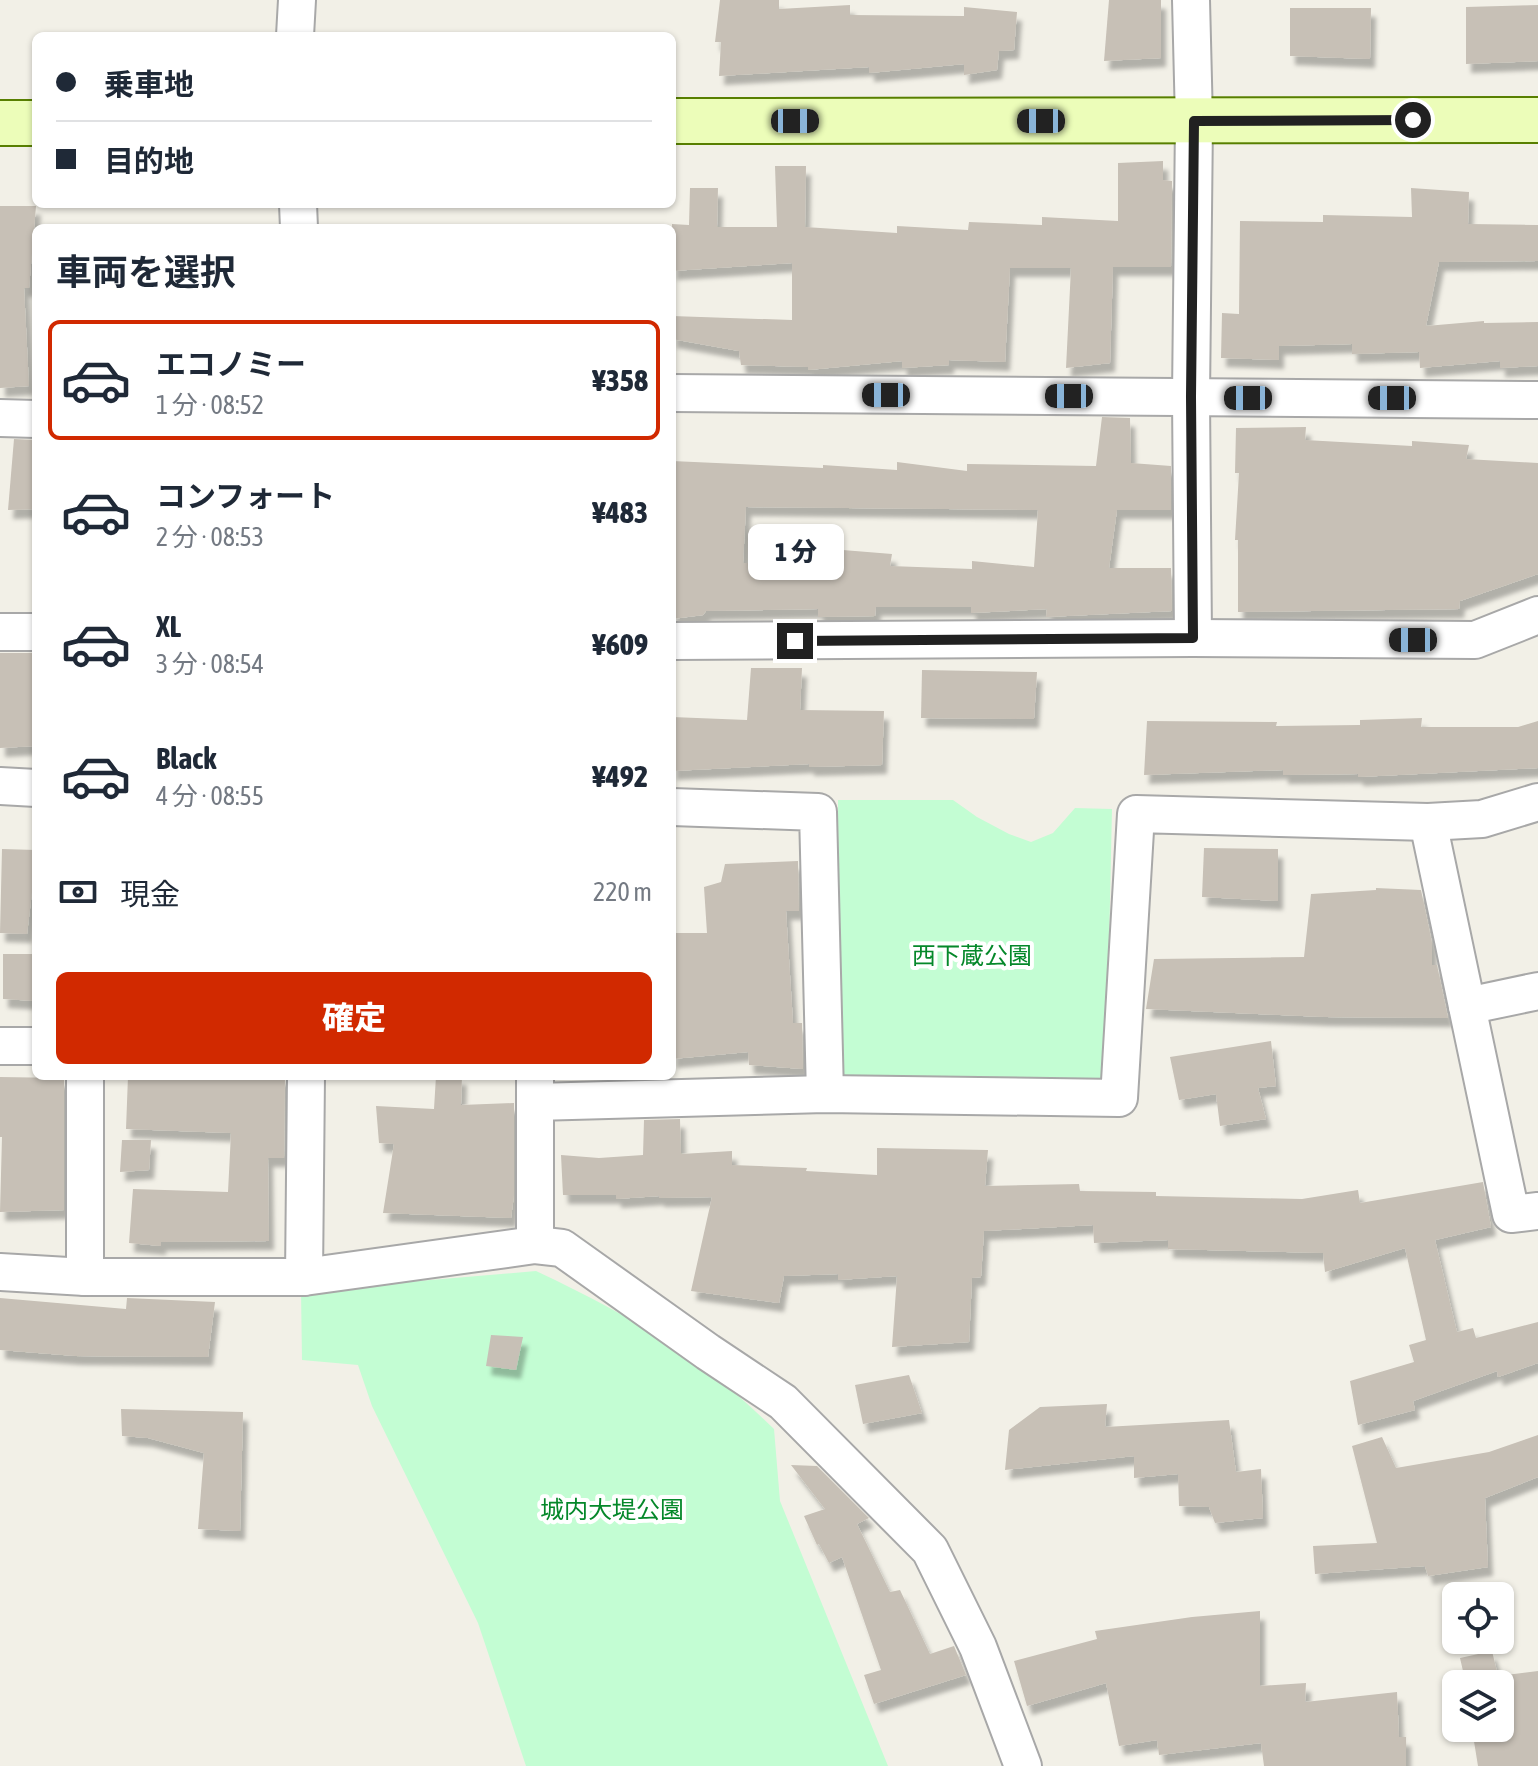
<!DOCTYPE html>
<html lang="ja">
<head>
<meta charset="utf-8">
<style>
	body { margin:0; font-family:"Asap Condensed","Noto Sans JP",sans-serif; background:#f2f2f3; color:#1f2937; height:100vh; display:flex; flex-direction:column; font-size:30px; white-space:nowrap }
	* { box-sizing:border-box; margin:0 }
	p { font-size:26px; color:#747a83 }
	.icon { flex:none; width:44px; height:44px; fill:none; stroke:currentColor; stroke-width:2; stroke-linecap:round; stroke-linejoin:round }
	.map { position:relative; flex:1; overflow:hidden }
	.panel { position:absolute; left:32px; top:224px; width:644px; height:856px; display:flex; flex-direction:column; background:#fff; border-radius:12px; box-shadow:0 2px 6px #0004 }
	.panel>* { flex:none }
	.banner { position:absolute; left:32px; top:32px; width:644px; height:176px; border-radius:12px; box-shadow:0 2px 6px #0004; display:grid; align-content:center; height:176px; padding:0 24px; background:#fff }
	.fabs { position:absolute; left:1442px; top:1582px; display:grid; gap:16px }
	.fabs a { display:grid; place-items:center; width:72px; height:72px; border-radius:12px; background:#fff; box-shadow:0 2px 6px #0004; font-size:40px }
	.end { position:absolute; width:36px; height:36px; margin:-18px; border:10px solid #212121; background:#fff; box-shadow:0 0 0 4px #fff }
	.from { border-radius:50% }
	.bubble { position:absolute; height:56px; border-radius:12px; background:#fff; box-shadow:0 2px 6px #0004; font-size:26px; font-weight:800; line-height:56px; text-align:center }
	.car { position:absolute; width:24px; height:48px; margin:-24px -12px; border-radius:10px; box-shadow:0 0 6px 2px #0007; background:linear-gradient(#222 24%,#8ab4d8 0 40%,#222 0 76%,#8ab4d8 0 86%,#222 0) }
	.banner b { display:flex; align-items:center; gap:28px; height:76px; font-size:30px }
	.banner b+b { border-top:2px solid #e0e1e3 }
	.banner i { width:20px; height:20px; background:#1f2937 }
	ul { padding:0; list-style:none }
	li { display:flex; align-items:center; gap:24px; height:120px; margin:0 16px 12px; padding:0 8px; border:4px solid transparent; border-radius:12px }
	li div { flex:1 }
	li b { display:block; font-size:30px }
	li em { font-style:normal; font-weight:800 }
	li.active { border-color:#d12900 }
	li>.icon { width:72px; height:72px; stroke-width:1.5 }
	h2 { padding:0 24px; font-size:36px; line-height:96px }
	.pay { display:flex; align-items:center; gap:20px; height:88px; padding:0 24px; font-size:30px }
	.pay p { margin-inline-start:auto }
	.cta { display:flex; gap:16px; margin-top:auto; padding:16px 24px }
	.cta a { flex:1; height:92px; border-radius:12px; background:#d12900; color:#fff; font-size:32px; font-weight:800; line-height:92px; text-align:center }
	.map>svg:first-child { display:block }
</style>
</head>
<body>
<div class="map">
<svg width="1538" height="1766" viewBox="0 0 1538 1766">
	<defs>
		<filter id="shadow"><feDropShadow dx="5" dy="9" stdDeviation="2" flood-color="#0004"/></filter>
	</defs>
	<rect width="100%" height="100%" fill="#f2f0e7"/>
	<g fill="#c3fdd3">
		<path d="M 838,800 L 953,800 L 977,817 L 1009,834 L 1031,842 L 1053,833 L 1075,808 L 1112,809 L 1106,1084 L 839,1083 Z"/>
		<path d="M 536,1271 C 587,1295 637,1321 684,1353 C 716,1375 746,1402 774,1429 L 780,1501 L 888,1766 L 526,1766 L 478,1623 L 372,1406 L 358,1365 L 302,1360 L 301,1291 Z"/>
	</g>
	<g fill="#c7c0b6" fill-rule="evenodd" filter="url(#shadow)">
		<path d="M 720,0 L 779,0 L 779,9 L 850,5 L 850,15 L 964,16 L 964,7 L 1017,12 L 1014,50 L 999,51 L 997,70 L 964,75 L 964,64 L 869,73 L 869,67 L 719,76 L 721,42 L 715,42 Z"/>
		<path d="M 1109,0 L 1161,0 L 1161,58 L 1104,61 Z"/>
		<path d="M 1538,5 L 1538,61 L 1466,64 L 1466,7 Z"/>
		<path d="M 1290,8 L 1371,8 L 1370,59 L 1290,56 Z"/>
		<path d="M 1163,161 L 1163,180 L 1172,181 L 1171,267 L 1113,267 L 1110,363 L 1066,368 L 1071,268 L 1010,268 L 1005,362 L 949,360 L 949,365 L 902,368 L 902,361 L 808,370 L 808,367 L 741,365 L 739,351 L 672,339 L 672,316 L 792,320 L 792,263 L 672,271 L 672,224 L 689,225 L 690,188 L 718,188 L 717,227 L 777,227 L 775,166 L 806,166 L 805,227 L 897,233 L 897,226 L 968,230 L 969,222 L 1042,225 L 1042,217 L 1118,221 L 1118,163 Z"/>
		<path d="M 1411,188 L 1469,192 L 1468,224 L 1538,225 L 1538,261 L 1439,262 L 1426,326 L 1484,321 L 1484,323 L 1538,322 L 1538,366 L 1500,368 L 1500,361 L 1420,368 L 1419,352 L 1352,354 L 1352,344 L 1279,346 L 1279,360 L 1221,358 L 1222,313 L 1239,314 L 1240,221 L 1323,222 L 1323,215 L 1412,217 Z"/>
		<path d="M 0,206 L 36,206 L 29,288 L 24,288 L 29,386 L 0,388 Z"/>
		<path d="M 1102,417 L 1130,418 L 1131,463 L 1171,466 L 1171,510 L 1117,510 L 1109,568 L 1171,568 L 1172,611 L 1046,617 L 1047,609 L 971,613 L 971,607 L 876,607 L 875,616 L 818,617 L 818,609 L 706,611 L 703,615 L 672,619 L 672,461 L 823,468 L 823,465 L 897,470 L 897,462 L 967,471 L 967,464 L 1096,466 ZM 746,507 L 1038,510 L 1034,567 L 972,561 L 972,569 L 890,566 L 892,554 L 818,548 L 817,564 L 743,563 Z"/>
		<path d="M 1306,427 L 1305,440 L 1412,446 L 1412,441 L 1469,445 L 1466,459 L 1538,463 L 1538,574 L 1460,601 L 1459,609 L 1238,612 L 1238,540 L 1235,540 L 1239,473 L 1235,473 L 1236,428 Z"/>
		<path d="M 14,439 L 36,440 L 36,509 L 8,510 Z"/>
		<path d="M 0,653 L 35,653 L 36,746 L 0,748 Z"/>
		<path d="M 751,668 L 802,668 L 800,710 L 884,711 L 882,765 L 809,767 L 809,764 L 672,771 L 672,717 L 747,720 Z"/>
		<path d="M 922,670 L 1037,672 L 1034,719 L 921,718 Z"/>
		<path d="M 1422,718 L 1421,727 L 1518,727 L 1538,721 L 1538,768 L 1358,777 L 1358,774 L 1283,775 L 1283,770 L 1144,775 L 1147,721 L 1277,722 L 1276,726 L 1360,725 L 1360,720 Z"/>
		<path d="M 1204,848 L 1278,849 L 1278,901 L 1202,897 Z"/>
		<path d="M 2,849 L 36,850 L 36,892 L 32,892 L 27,934 L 0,933 Z"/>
		<path d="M 798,861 L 799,911 L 786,911 L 793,1023 L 802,1023 L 803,1069 L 749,1065 L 748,1052 L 672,1059 L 672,933 L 707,933 L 704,887 L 721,882 L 725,864 Z"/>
		<path d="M 1376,888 L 1421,890 L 1432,943 L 1432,965 L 1437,965 L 1448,1018 L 1325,1017 L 1146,1009 L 1154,959 L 1304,957 L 1311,894 L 1376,890 Z"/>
		<path d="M 3,954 L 36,954 L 36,1001 L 3,999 Z"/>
		<path d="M 1271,1041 L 1276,1086 L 1258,1088 L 1266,1119 L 1220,1126 L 1216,1094 L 1179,1100 L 1170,1057 Z"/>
		<path d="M 128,1076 L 285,1076 L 284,1158 L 268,1158 L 269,1241 L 161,1242 L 161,1246 L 129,1243 L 133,1189 L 228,1192 L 231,1133 L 126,1129 Z"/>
		<path d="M 436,1076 L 462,1076 L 461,1105 L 514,1103 L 514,1195 L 511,1218 L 383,1213 L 394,1144 L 379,1143 L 376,1106 L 434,1109 Z"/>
		<path d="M 0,1077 L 64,1078 L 64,1210 L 0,1212 L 2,1137 L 0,1137 Z"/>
		<path d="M 680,1119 L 681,1154 L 732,1151 L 732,1165 L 807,1168 L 806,1171 L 877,1175 L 877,1148 L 988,1150 L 985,1186 L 1079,1184 L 1080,1191 L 1156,1192 L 1156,1196 L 1302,1199 L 1358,1190 L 1360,1203 L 1483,1182 L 1491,1227 L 1435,1240 L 1457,1332 L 1473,1328 L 1476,1338 L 1538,1322 L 1538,1363 L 1498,1377 L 1497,1371 L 1413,1401 L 1415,1410 L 1358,1425 L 1350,1381 L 1414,1362 L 1409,1345 L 1426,1340 L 1405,1248 L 1325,1272 L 1323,1253 L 1168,1249 L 1168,1240 L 1094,1243 L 1093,1225 L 984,1231 L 981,1277 L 972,1278 L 969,1342 L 892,1347 L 897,1276 L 838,1280 L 838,1274 L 784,1276 L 779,1303 L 691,1291 L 712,1197 L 659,1198 L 659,1196 L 616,1199 L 616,1195 L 563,1195 L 561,1155 L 599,1158 L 643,1155 L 644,1120 Z"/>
		<path d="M 122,1140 L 151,1140 L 149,1170 L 120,1172 Z"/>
		<path d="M 0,1298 L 126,1309 L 127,1298 L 215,1302 L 208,1357 L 76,1356 L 0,1350 Z"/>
		<path d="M 491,1335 L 523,1337 L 516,1370 L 486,1366 Z"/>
		<path d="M 909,1375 L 922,1413 L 863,1424 L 855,1385 Z"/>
		<path d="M 1107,1404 L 1105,1427 L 1229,1420 L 1236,1472 L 1261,1469 L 1263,1518 L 1215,1523 L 1209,1507 L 1179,1506 L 1178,1474 L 1134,1478 L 1134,1456 L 1005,1470 L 1009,1430 L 1040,1407 Z"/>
		<path d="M 121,1409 L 243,1412 L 240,1531 L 198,1529 L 204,1453 L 148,1438 L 122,1436 Z"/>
		<path d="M 1538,1435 L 1538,1477 L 1485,1498 L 1488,1567 L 1428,1576 L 1425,1566 L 1315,1574 L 1313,1546 L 1377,1543 L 1352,1446 L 1382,1437 L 1396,1468 L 1489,1452 Z"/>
		<path d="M 791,1465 L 817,1466 L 869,1518 L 857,1524 L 890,1592 L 900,1590 L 930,1654 L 954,1646 L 966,1675 L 874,1704 L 864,1675 L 881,1670 L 842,1557 L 829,1563 L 819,1544 L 817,1545 L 804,1516 L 825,1509 Z"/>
		<path d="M 1260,1611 L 1260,1686 L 1306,1683 L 1305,1702 L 1397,1692 L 1399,1737 L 1406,1737 L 1406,1766 L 1264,1766 L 1261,1743 L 1159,1755 L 1157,1740 L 1119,1746 L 1106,1683 L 1027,1706 L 1014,1661 L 1097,1639 L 1095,1631 L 1192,1617 Z"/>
		<path d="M 1492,1651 L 1498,1676 L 1538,1671 L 1538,1766 L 1478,1766 L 1472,1729 L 1500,1728 L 1500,1684 L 1466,1684 L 1460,1658 Z"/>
	</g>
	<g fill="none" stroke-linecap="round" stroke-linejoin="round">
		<g stroke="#a8a8a8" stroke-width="40">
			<g id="street">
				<path d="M 1191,0 L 1194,121 L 1191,397 L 1193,638"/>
				<path d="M 295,36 L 297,0"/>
				<path d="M 298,204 L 299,228"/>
				<path d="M 672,393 L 1538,400"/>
				<path d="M 0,418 L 36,419"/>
				<path d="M 0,632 L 36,632"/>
				<path d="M 672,641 L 1193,638 L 1475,640 L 1538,615"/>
				<path d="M 0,786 L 36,788"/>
				<path d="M 672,807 L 818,812 L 825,1094"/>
				<path d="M 1428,822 L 1511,1214 L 1538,1211"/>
				<path d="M 1467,1006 L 1538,991"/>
				<path d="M 0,1046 L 36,1046"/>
				<path d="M 535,1102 L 825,1094 L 1119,1098 L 1136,814 L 1428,822 L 1482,819 L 1538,802"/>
				<path d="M 535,1245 L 535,1076"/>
				<path d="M 0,1272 L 85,1277 L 304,1277 L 535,1245 L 562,1248 L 708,1352 L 783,1402 L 930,1550 L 978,1647 L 1023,1766"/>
				<path d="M 85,1277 L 85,1076"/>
				<path d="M 304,1277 L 306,1076"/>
			</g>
		</g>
		<g stroke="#587f00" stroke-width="48">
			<g id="secondary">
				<path d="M 672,121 L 1538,120"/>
				<path d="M 0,123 L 36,123"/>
			</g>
		</g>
		<use href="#street" stroke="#fff" stroke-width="36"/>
		<use href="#secondary" stroke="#ecfdb9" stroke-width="44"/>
	</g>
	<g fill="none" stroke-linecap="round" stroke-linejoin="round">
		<path stroke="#212121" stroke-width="10" d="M 795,641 L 1193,638 L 1191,397 L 1194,121 L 1413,120"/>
	</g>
	<g text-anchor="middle" stroke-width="8" stroke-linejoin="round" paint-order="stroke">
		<g font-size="24" fill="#05882a" stroke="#fff">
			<text x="972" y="964">西下蔵公園</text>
			<text x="612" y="1518">城内大堤公園</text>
		</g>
	</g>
</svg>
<div class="fabs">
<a><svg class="icon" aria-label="locate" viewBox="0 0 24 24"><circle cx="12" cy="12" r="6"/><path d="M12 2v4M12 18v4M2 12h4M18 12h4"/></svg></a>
<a><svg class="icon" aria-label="layers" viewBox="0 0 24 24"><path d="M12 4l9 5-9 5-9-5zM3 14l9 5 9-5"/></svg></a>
</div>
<i class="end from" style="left:1413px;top:120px"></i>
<i class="end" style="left:795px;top:641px"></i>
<div class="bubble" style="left:748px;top:524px;width:96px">1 分</div>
<i class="car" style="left:795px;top:121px;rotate:90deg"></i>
<i class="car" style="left:1041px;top:121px;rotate:270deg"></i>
<i class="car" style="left:886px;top:395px;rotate:270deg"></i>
<i class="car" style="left:1069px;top:396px;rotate:270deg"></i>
<i class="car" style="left:1248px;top:398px;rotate:270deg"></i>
<i class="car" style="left:1392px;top:398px;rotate:270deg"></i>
<i class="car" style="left:1413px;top:640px;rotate:270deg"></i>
<div class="banner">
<b><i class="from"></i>乗車地</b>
<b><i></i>目的地</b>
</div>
<section class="panel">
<h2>車両を選択</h2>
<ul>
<li class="active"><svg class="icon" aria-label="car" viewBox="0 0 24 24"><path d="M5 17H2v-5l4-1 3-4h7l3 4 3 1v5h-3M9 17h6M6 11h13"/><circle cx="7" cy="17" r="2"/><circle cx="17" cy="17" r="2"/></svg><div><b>エコノミー</b><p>1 分 · 08:52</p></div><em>¥358</em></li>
<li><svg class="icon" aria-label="car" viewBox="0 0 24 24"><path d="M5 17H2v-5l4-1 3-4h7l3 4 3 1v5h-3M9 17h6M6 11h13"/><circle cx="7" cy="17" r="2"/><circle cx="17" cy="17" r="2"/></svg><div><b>コンフォート</b><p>2 分 · 08:53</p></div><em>¥483</em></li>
<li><svg class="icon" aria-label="car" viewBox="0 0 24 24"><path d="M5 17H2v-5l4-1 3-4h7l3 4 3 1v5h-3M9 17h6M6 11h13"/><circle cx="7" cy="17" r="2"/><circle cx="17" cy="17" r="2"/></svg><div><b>XL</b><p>3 分 · 08:54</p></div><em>¥609</em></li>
<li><svg class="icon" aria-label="car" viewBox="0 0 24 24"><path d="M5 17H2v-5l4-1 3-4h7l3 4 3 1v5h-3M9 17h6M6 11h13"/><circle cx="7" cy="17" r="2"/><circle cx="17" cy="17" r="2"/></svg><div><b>Black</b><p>4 分 · 08:55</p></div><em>¥492</em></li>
</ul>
<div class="pay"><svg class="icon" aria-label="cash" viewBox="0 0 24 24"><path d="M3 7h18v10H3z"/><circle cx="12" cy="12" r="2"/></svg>現金<p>220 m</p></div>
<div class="cta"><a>確定</a></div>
</section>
</div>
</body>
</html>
